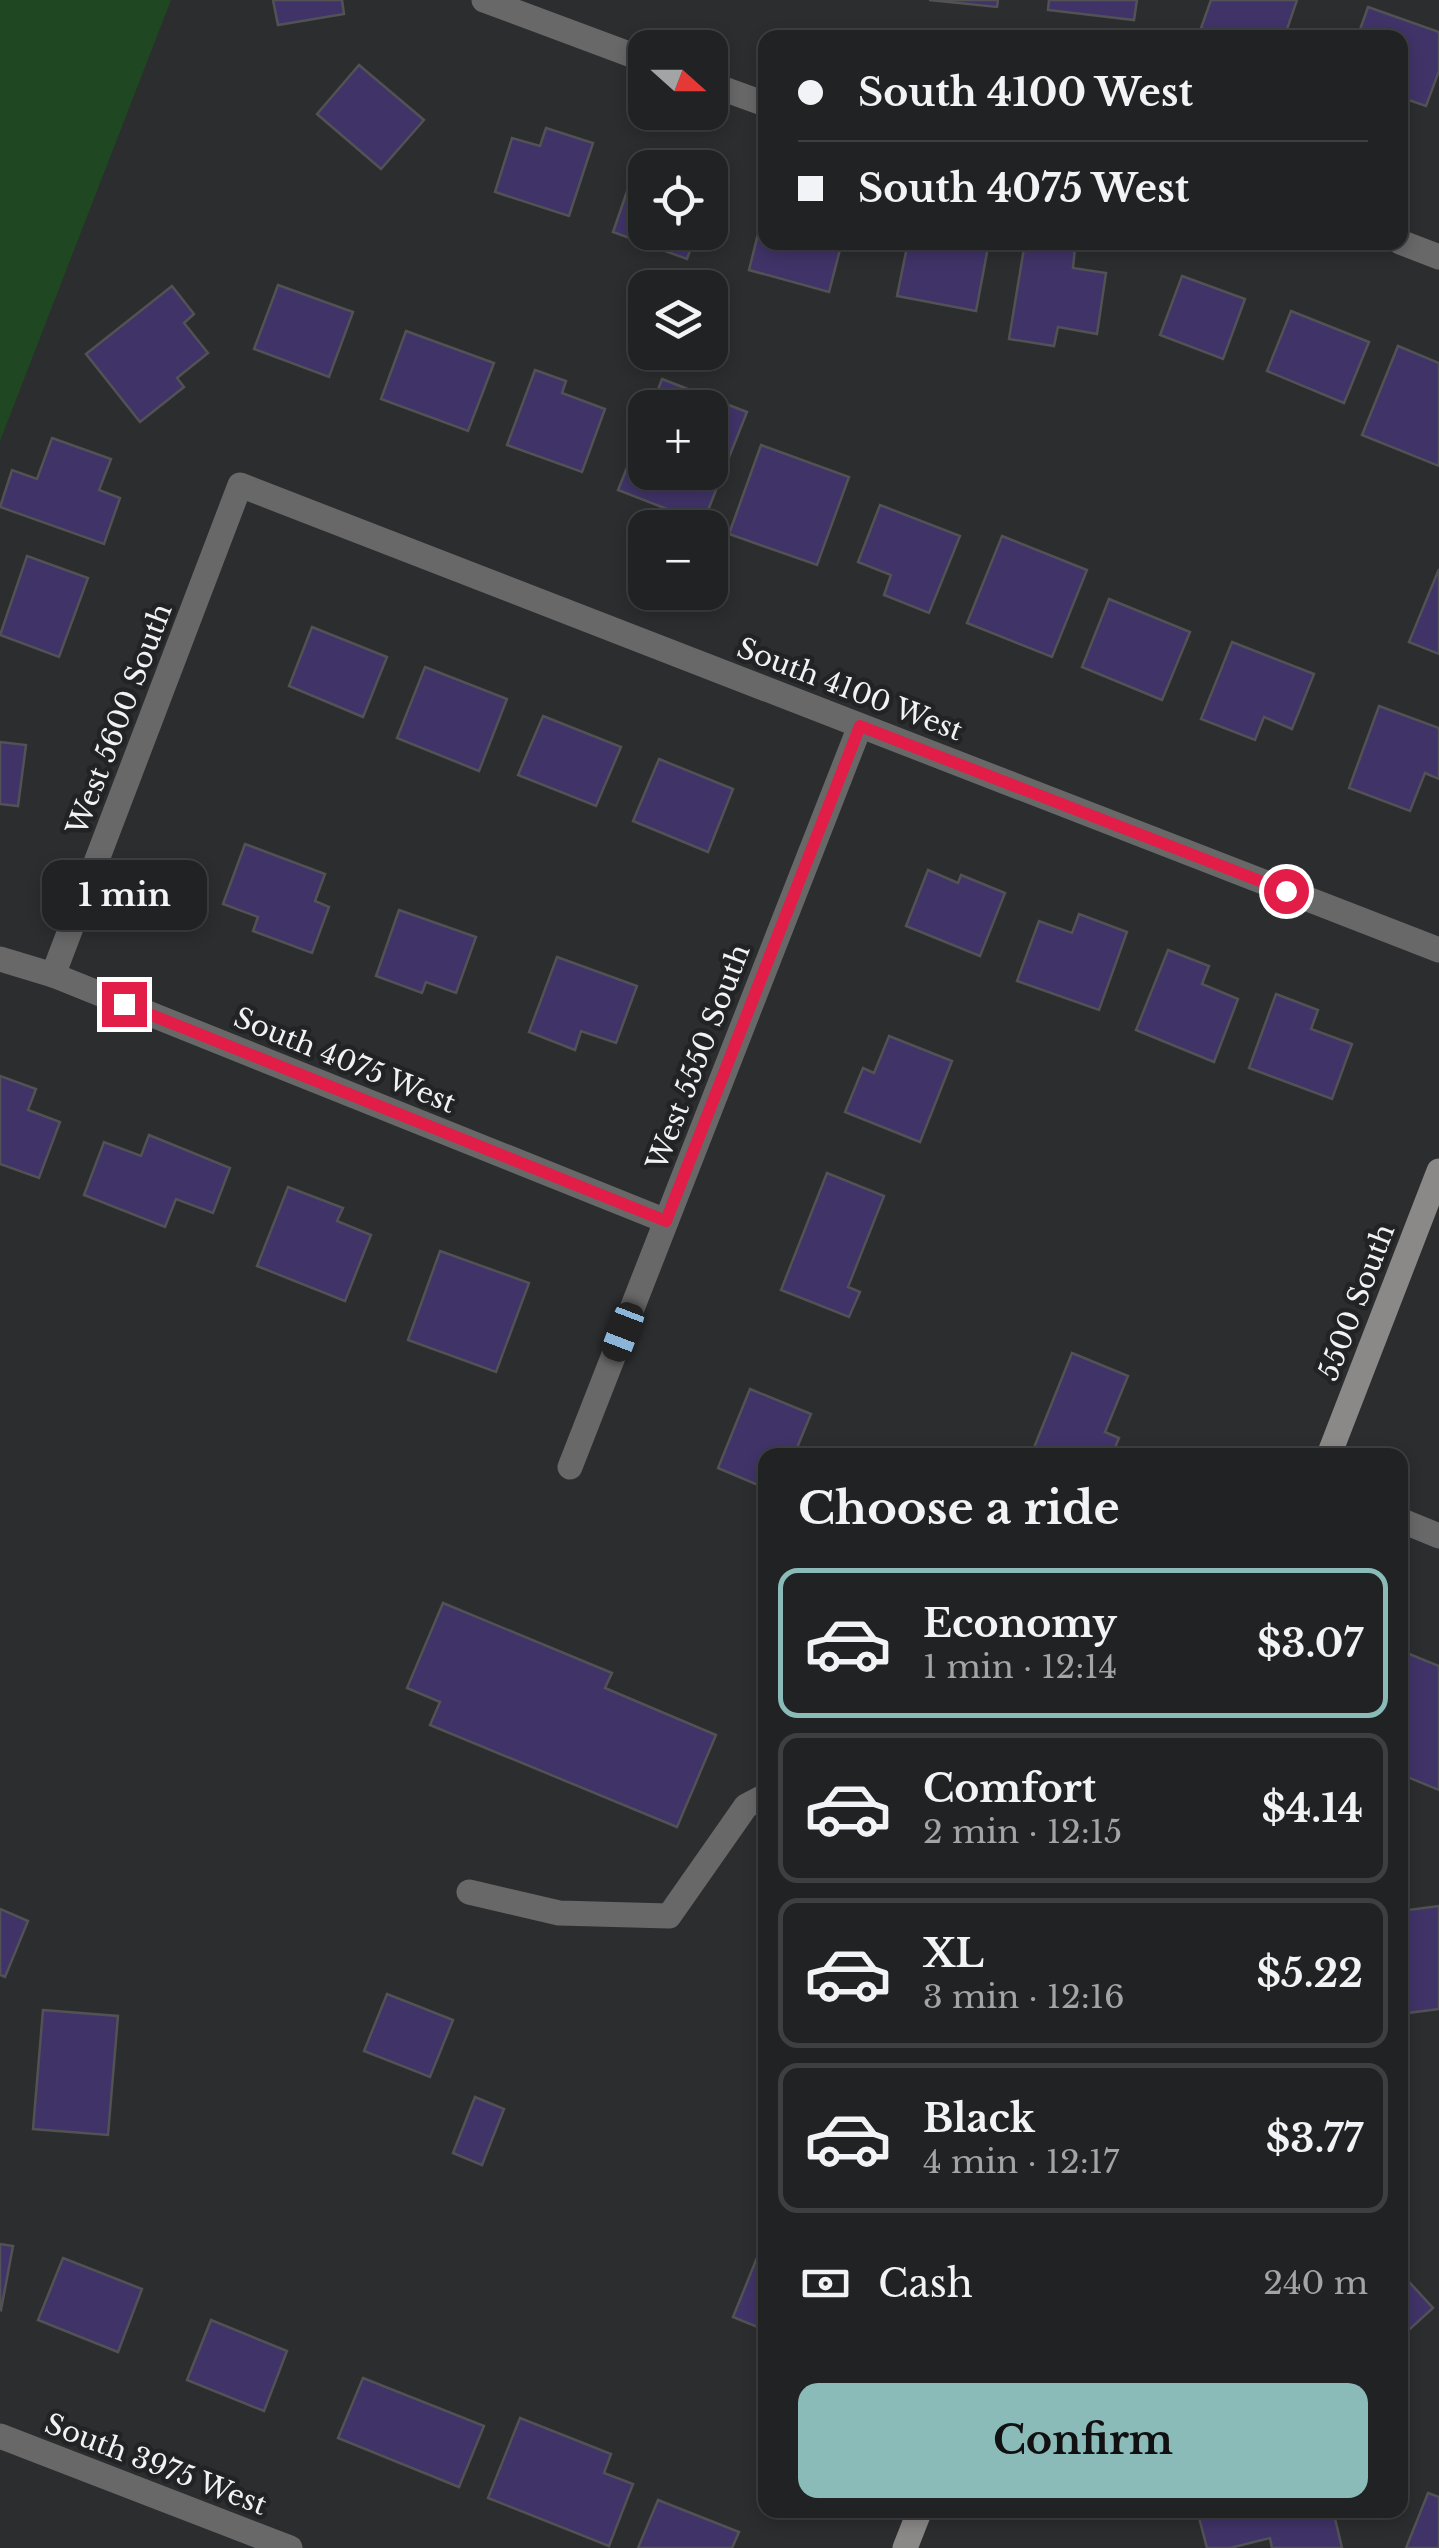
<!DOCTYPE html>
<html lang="en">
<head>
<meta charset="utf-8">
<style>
	body { margin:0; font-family:"Libre Baskerville",serif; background:#2d2f30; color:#f1f3f6; height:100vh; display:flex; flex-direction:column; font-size:38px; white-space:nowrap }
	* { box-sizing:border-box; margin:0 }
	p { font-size:32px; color:#a2a4a6 }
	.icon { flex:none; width:55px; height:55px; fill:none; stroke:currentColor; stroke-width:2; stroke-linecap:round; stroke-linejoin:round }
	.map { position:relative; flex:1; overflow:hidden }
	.details { position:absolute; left:758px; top:1448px; width:650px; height:1070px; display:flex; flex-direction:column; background:#212223; border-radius:20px; box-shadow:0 5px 15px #0003,0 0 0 2px #3e3f41 }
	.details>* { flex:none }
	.top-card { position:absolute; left:758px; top:30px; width:650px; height:220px; border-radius:20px; box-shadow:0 5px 15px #0003,0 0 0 2px #3e3f41; display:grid; align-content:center; height:220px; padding:0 40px; background:#212223 }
	.needle { width:65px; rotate:111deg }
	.controls { position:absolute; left:628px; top:30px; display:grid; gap:20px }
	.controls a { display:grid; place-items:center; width:100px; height:100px; border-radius:20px; background:#212223; box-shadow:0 5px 15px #0003,0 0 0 2px #3e3f41; font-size:50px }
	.end { position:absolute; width:45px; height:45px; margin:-22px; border:12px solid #e11d48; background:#fff; box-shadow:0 0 0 5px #fff }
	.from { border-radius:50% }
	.bubble { position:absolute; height:70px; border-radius:20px; background:#212223; box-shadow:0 5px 15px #0003,0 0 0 2px #3e3f41; font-size:32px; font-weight:700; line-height:70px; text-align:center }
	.car { position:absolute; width:30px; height:60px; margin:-30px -15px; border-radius:12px; box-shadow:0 0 8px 2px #0007; background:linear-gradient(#222 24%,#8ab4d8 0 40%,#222 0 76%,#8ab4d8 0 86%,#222 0) }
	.top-card b { display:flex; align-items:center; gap:35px; height:95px; font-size:38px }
	.top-card b+b { border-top:2px solid #3e3f41 }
	.top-card i { width:25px; height:25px; background:#f1f3f6 }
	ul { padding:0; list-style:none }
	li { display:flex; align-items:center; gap:30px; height:150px; margin:0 20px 15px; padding:0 20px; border:5px solid #3e3f41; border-radius:20px }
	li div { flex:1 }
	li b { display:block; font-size:38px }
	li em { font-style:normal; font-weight:700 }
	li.selected { border-color:#8bbbb9 }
	li>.icon { width:90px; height:90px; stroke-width:1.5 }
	h2 { padding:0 40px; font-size:45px; line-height:120px }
	.pay { display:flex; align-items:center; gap:25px; height:110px; padding:0 40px; font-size:38px }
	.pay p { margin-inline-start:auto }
	.action { display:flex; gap:20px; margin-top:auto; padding:20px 40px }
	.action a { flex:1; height:115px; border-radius:20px; background:#8bbbb9; color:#111; font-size:40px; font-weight:700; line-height:115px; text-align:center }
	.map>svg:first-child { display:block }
</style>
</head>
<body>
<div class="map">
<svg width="1439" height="2548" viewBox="0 0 1439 2548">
	<rect width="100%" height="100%" fill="#2c2d2f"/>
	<path fill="#1f4721" d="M 0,0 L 171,0 L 0,441 Z"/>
	<g fill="#403368" stroke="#525254" stroke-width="2.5">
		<path d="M 273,0 L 342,0 L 344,14 L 278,25 Z"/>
		<path d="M 929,0 L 998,0 L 997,7 Z"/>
		<path d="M 1049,0 L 1137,0 L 1134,20 L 1048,10 Z"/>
		<path d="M 1211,0 L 1297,0 L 1284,38 L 1228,38 L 1201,28 Z"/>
		<path d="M 1368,7 L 1439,32 L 1439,71 L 1426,106 L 1400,97 L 1400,38 L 1357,38 Z"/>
		<path d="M 359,65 L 424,120 L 381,169 L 317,114 Z"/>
		<path d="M 546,128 L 593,143 L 569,216 L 495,192 L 512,138 L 540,146 Z"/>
		<path d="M 633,174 L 645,179 L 645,232 L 697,232 L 687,259 L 613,232 Z"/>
		<path d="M 764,210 L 765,242 L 842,242 L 829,292 L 749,270 Z"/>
		<path d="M 908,242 L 938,246 L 938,242 L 989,242 L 976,311 L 897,296 Z"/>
		<path d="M 1025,242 L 1075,248 L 1073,268 L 1106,273 L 1097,334 L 1058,327 L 1054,346 L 1009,339 Z"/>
		<path d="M 1182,276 L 1245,299 L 1223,359 L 1160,335 Z"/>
		<path d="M 278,285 L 353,312 L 329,377 L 254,349 Z"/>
		<path d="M 172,286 L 194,314 L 184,323 L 208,353 L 177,378 L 184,387 L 140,422 L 86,354 Z"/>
		<path d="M 1291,311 L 1369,342 L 1344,403 L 1267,371 Z"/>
		<path d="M 406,331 L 494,363 L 468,431 L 381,399 Z"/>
		<path d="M 1398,346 L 1439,363 L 1439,466 L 1362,435 Z"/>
		<path d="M 535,370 L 566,381 L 562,393 L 605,409 L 582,472 L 507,445 Z"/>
		<path d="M 662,379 L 747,412 L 703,523 L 618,490 L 645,423 L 645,472 L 710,472 L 710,408 L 651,408 Z"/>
		<path d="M 52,438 L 111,459 L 99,490 L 120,498 L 104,544 L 0,507 L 12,470 L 37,479 Z"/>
		<path d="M 761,445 L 849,477 L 817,565 L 729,534 Z"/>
		<path d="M 880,505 L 960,536 L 929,613 L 884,595 L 891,575 L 858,562 Z"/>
		<path d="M 1002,536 L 1087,570 L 1052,657 L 967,623 Z"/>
		<path d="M 27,556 L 88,578 L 59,657 L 0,635 Z"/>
		<path d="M 1439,569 L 1439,654 L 1409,642 Z"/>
		<path d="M 1109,599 L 1190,632 L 1162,700 L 1082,667 Z"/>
		<path d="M 312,627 L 387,657 L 363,717 L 289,686 Z"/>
		<path d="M 1232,642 L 1314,674 L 1292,729 L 1264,717 L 1255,740 L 1201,719 Z"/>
		<path d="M 425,667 L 507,699 L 479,771 L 397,738 Z"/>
		<path d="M 1379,706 L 1439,728 L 1439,779 L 1425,773 L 1410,811 L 1349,788 Z"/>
		<path d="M 543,716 L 621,747 L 596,806 L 518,775 Z"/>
		<path d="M 0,742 L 26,745 L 18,806 L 0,804 Z"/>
		<path d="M 659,759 L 733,789 L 708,852 L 633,821 Z"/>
		<path d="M 245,844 L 325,874 L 315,901 L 329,907 L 312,953 L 253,931 L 258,917 L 223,904 Z"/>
		<path d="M 928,870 L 958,883 L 961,875 L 1005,893 L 980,956 L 906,926 Z"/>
		<path d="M 399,910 L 476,937 L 456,993 L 426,982 L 422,993 L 376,976 Z"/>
		<path d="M 1079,914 L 1127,932 L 1099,1010 L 1017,981 L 1039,921 L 1072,933 Z"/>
		<path d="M 1168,950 L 1209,966 L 1202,984 L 1238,999 L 1214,1062 L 1136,1030 Z"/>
		<path d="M 557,957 L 637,986 L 616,1043 L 581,1031 L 575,1050 L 529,1032 Z"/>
		<path d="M 1276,994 L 1318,1010 L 1311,1029 L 1352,1044 L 1332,1099 L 1249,1068 Z"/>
		<path d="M 889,1036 L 952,1061 L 920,1142 L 845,1112 L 863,1068 L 874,1073 Z"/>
		<path d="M 0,1076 L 36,1089 L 28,1110 L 60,1122 L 39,1178 L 0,1164 Z"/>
		<path d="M 149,1135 L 230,1168 L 213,1213 L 176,1199 L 165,1227 L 84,1195 L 104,1142 L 141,1156 Z"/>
		<path d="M 827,1173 L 884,1196 L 848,1287 L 860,1292 L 849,1317 L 781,1290 Z"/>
		<path d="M 288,1187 L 343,1208 L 337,1221 L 371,1235 L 345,1301 L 257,1266 Z"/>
		<path d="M 440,1251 L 529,1283 L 496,1372 L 408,1340 Z"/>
		<path d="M 1072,1353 L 1128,1376 L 1105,1432 L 1119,1438 L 1112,1455 L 1031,1455 Z"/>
		<path d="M 750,1389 L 811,1414 L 794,1455 L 765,1455 L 765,1488 L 718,1468 Z"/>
		<path d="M 443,1603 L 612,1673 L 605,1688 L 716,1735 L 677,1827 L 430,1725 L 440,1702 L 407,1688 Z"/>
		<path d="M 1402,1651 L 1439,1666 L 1439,1790 L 1400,1774 Z"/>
		<path d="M 1439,1906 L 1439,2009 L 1400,2014 L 1400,1911 Z"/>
		<path d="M 0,1909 L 28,1921 L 5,1977 L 0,1975 Z"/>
		<path d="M 387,1994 L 453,2020 L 430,2077 L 364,2051 Z"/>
		<path d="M 43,2010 L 118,2016 L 108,2135 L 33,2129 Z"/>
		<path d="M 475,2097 L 504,2109 L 482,2165 L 453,2153 Z"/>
		<path d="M 765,2238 L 765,2330 L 733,2317 Z"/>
		<path d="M 0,2244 L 13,2246 L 1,2310 L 0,2309 Z"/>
		<path d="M 63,2258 L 142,2289 L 118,2352 L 38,2320 Z"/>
		<path d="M 1400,2272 L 1433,2308 L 1400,2338 Z"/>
		<path d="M 211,2320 L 287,2351 L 264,2411 L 187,2380 Z"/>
		<path d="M 363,2378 L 484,2426 L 459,2487 L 338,2438 Z"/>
		<path d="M 520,2418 L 611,2454 L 604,2473 L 633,2484 L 609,2546 L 488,2498 Z"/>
		<path d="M 1428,2493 L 1439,2497 L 1439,2548 L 1406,2548 Z"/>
		<path d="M 658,2500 L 739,2532 L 732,2548 L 638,2548 Z"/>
		<path d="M 1197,2510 L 1333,2510 L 1342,2548 L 1272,2548 L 1270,2538 L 1230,2548 L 1207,2548 Z"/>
	</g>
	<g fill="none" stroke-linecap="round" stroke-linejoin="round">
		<path stroke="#696868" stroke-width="25" d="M 469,1892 L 559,1913 L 669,1916 L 746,1806 L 765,1796"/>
		<g stroke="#696868" stroke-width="25">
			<path d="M 484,0 L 645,60"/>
			<path d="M 710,84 L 765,104"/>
			<path d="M 1400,242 L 1439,257"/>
			<path d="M 0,959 L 53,975 L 666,1221"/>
			<path d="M 53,975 L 240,485 L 1439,950"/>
			<path d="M 570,1467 L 860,726"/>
			<path d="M 1400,1520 L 1439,1536"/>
			<path d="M 0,2436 L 290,2548"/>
		</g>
		<g stroke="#8b8988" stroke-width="25">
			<path d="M 1329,1455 L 1439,1171"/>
			<path d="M 905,2548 L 920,2510"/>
		</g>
	</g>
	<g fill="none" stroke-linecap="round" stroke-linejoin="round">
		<path stroke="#e11d48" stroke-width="12" d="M 124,1004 L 666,1221 L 860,726 L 1286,891"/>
	</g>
	<g text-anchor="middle" stroke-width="9" stroke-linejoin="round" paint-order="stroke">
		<g font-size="28" fill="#f1f2f4" stroke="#222325">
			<text transform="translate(850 689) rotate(21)" y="10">South 4100 West</text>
			<text transform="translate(119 719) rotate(-69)" y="10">West 5600 South</text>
			<text transform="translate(698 1057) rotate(-69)" y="10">West 5550 South</text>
			<text transform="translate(345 1060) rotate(22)" y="10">South 4075 West</text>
			<text transform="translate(1356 1302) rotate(-69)" y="10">5500 South</text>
			<text transform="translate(156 2464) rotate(21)" y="10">South 3975 West</text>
		</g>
	</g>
</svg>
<div class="controls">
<a><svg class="needle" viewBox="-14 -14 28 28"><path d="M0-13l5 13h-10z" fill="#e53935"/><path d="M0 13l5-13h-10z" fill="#a2a4a6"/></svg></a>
<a><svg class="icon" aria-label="locate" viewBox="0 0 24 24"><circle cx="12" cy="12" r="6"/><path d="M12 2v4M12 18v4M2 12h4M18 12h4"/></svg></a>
<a><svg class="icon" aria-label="layers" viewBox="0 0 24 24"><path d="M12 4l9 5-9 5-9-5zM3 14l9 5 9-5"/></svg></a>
<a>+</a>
<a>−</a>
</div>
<i class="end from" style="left:1286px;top:891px"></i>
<i class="end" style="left:124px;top:1004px"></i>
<div class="bubble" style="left:42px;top:860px;width:165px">1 min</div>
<i class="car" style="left:623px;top:1332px;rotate:201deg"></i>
<div class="top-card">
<b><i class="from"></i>South 4100 West</b>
<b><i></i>South 4075 West</b>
</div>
<section class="details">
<h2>Choose a ride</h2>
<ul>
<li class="selected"><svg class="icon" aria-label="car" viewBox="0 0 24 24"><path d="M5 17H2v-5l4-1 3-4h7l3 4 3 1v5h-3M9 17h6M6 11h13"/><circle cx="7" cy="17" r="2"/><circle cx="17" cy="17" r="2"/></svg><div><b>Economy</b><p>1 min · 12:14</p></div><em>$3.07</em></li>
<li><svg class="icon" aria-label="car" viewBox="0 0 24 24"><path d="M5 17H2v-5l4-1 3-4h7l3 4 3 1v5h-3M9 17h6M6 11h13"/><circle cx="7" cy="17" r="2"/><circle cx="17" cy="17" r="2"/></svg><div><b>Comfort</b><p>2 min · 12:15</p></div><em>$4.14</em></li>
<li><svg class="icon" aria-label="car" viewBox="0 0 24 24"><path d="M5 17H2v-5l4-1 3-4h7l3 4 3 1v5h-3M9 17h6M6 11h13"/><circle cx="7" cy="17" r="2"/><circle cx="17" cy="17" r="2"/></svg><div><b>XL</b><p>3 min · 12:16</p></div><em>$5.22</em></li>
<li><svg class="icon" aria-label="car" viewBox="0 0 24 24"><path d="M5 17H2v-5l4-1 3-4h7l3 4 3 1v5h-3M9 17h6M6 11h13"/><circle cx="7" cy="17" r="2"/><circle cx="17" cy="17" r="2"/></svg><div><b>Black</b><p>4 min · 12:17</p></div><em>$3.77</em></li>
</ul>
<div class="pay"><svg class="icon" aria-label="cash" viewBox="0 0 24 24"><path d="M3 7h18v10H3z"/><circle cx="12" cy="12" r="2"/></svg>Cash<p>240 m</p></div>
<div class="action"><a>Confirm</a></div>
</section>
</div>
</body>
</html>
